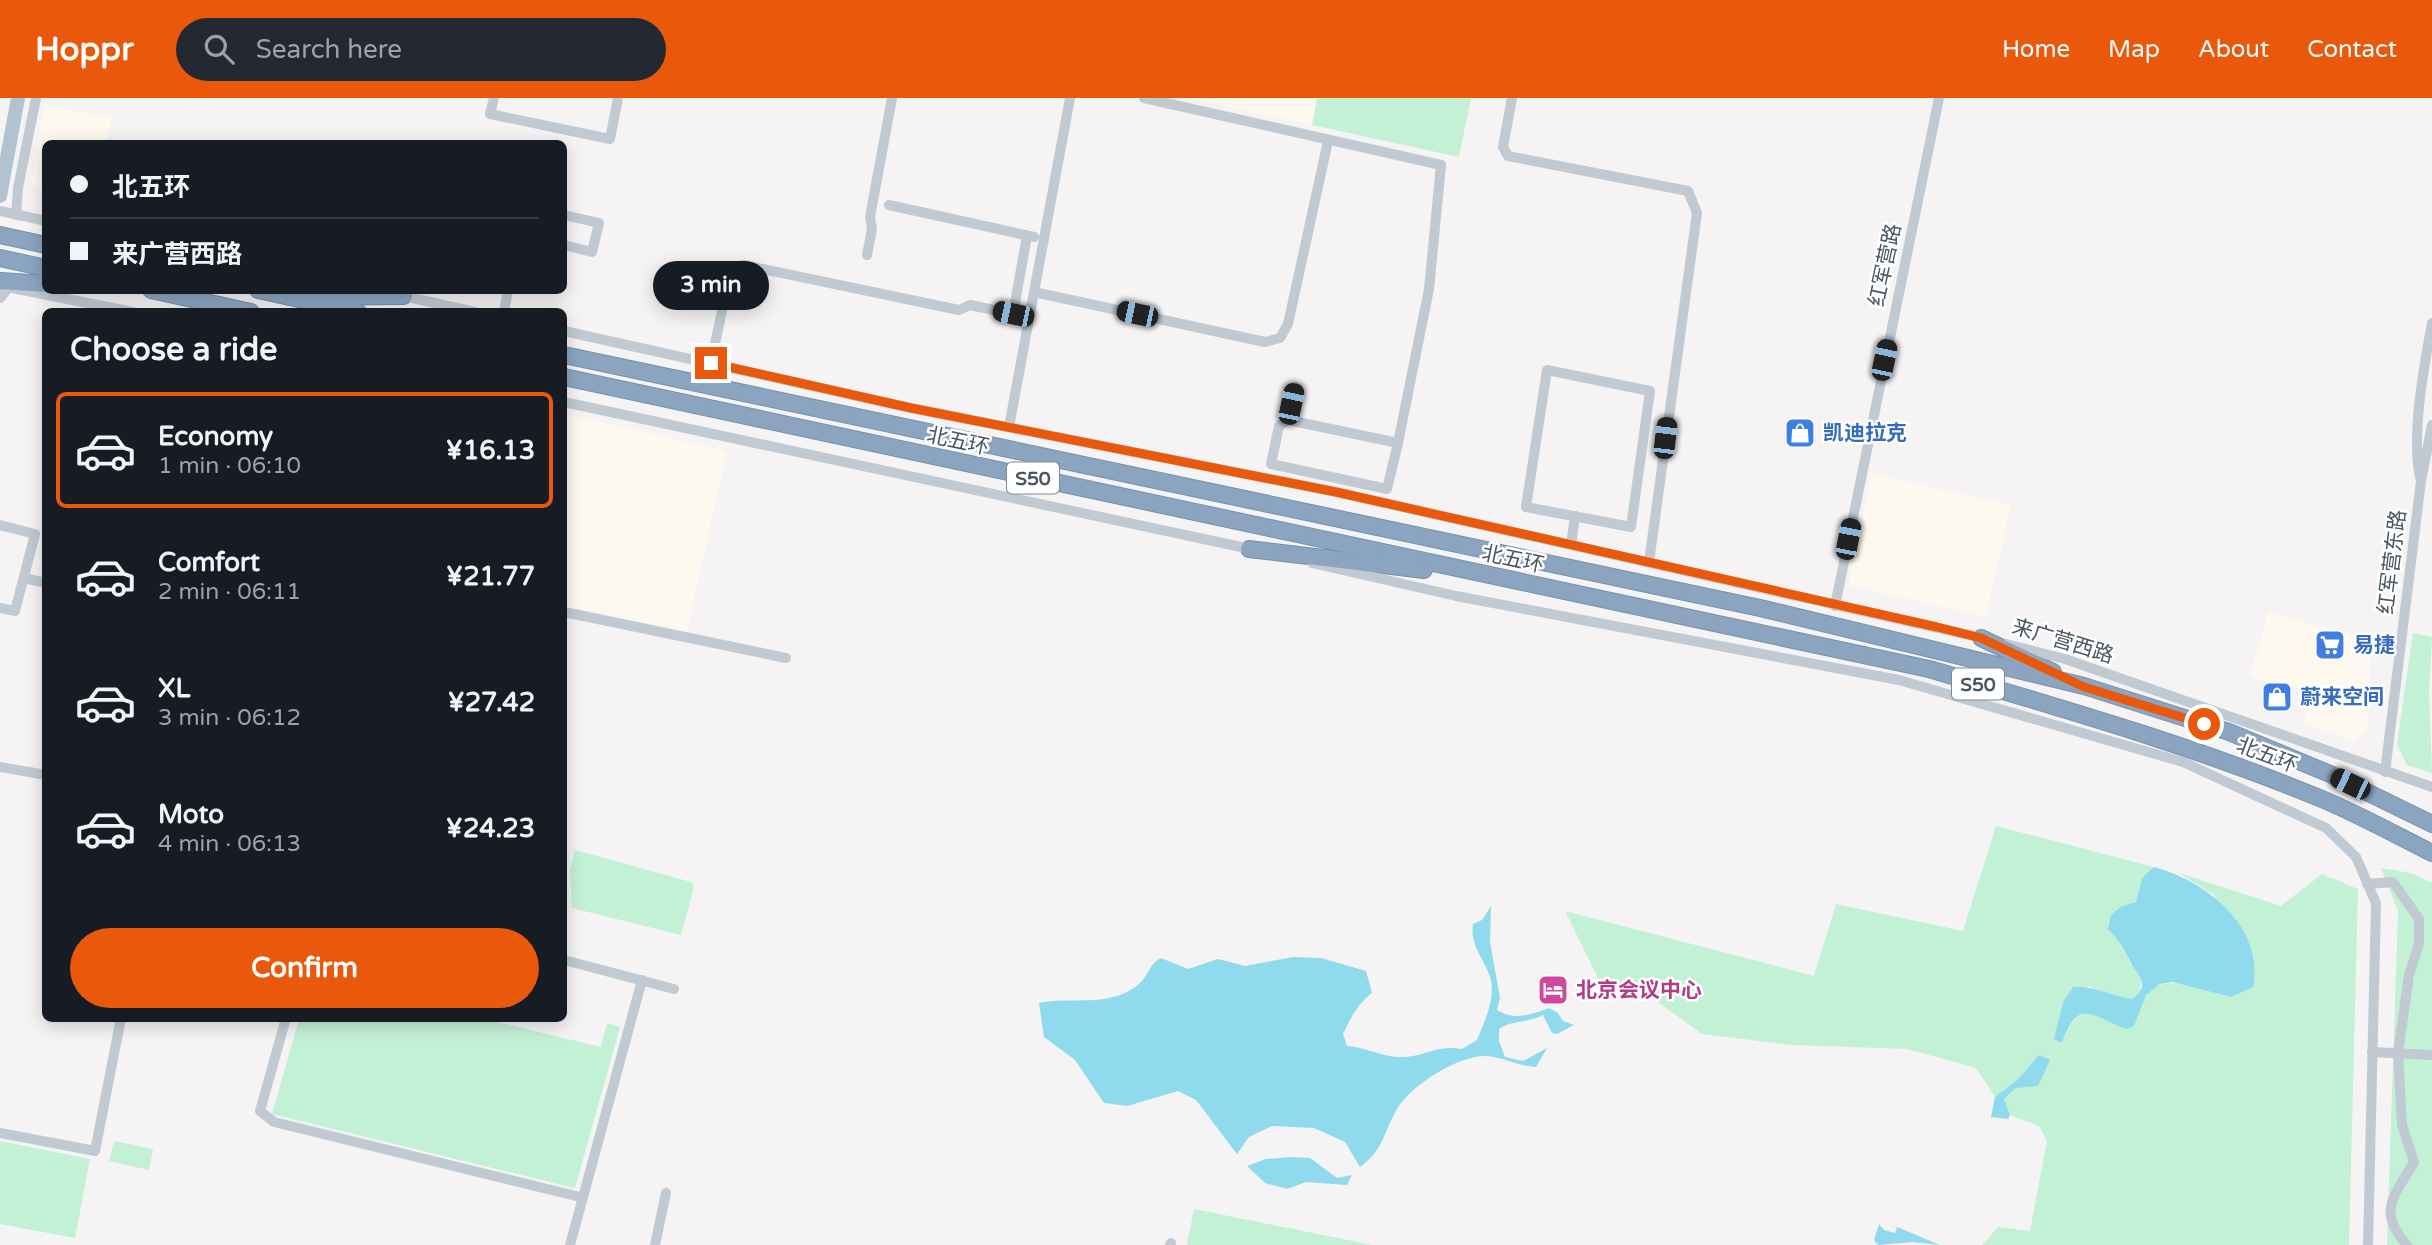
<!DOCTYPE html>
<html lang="en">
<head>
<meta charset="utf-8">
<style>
	body { margin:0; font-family:"Varela Round","Noto Sans SC",sans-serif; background:#242831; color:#f1f3f6; height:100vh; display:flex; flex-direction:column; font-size:26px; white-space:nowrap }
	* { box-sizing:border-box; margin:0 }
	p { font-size:23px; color:#9ea1a6 }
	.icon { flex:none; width:38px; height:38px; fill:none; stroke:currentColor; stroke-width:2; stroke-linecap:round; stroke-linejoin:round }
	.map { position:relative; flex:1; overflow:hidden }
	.panel { position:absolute; left:42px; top:210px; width:525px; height:714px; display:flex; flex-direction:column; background:#171b24; border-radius:10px; box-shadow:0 4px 18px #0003 }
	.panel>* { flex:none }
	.banner { position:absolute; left:42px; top:42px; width:525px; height:154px; border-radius:10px; box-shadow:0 4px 18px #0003; display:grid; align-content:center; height:154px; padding:0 28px; background:#171b24 }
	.end { position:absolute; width:32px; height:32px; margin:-16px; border:9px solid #ea580c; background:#fff; box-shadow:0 0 0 4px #fff }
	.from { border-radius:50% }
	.bubble { position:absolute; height:49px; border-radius:24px; background:#171b24; box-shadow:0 4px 18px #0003; font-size:23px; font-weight:700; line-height:49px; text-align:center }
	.car { position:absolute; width:21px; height:42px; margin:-21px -10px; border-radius:9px; box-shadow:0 0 5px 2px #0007; background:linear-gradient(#222 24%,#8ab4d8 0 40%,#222 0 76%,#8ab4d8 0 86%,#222 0) }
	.banner b { display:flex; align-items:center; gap:24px; height:66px; font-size:26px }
	.banner b+b { border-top:2px solid #363941 }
	.banner i { width:18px; height:18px; background:#f1f3f6 }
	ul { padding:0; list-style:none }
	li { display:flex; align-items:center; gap:21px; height:116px; margin:0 14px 10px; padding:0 14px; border:4px solid transparent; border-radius:10px }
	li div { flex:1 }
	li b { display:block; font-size:26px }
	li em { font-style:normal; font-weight:700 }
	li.selected { border-color:#ea580c }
	li>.icon { width:63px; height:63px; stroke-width:1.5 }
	h2 { padding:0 28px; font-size:32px; line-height:84px }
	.action { display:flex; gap:14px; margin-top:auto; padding:14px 28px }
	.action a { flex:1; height:80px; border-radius:42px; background:#ea580c; color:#fff; font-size:28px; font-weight:700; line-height:80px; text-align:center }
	header { display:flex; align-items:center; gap:42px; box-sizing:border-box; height:98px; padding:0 35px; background:#ea580c; color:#fff }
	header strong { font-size:33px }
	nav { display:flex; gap:38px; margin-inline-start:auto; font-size:24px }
	.search { width:490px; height:63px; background:#242831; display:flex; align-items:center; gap:18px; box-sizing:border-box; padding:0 24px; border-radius:38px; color:#9ea1a6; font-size:26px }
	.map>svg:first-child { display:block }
</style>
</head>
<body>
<header>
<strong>Hoppr</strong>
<div class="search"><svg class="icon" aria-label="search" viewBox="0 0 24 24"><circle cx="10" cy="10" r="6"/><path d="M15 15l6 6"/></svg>Search here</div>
<nav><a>Home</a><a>Map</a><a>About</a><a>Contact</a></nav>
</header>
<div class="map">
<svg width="2432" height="1147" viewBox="0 0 2432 1147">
	<rect width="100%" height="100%" fill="#f5f3f3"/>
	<g fill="#fdf9ef">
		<path d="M 1190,0 L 1471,0 L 1459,59 Z"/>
		<path d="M 44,7 L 112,20 L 106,45 L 46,46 L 45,96 L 31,85 Z"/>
		<path d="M 564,316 L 727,353 L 687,533 L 564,508 Z"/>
		<path d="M 1872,376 L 2011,407 L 1986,519 L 1848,487 Z"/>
		<path d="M 2268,514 L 2371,542 L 2367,632 L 2355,645 L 2304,624 L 2312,594 L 2250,579 Z"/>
	</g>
	<g fill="#c3f1d5">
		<path d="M 1317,0 L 1471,0 L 1459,59 L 1312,27 Z"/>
		<path d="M 2413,535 L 2432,539 L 2429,594 L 2432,675 L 2407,667 L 2397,646 Z"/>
		<path d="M 1996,728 L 2154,769 L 2142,780 L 2136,804 L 2122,808 L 2114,838 L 2122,844 L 2130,865 L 2142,881 L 2139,894 L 2132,901 L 2109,898 L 2089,888 L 2063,904 L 2055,940 L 2062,945 C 2081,895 2096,924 2134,928 C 2137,919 2140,905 2146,897 C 2166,872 2206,893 2231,899 L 2215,798 L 2179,775 L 2281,808 L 2322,776 L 2358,791 L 2349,1147 L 1982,1147 L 1998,1129 L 2030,1133 L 2047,1043 L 2039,1028 L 2010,1017 L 2003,1002 L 2016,990 L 2039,957 L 2019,980 L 1995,999 L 1976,970 L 1907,951 L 1793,947 L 1702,936 L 1651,899 L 1603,890 L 1565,813 L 1814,878 L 1836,806 L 1963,833 Z"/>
		<path d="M 575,752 L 691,784 L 694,789 L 681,837 L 572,810 L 570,773 Z"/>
		<path d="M 2381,770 L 2411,775 L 2432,785 L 2432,1147 L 2387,1147 L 2398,813 Z"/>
		<path d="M 299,921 L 485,921 L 601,949 L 607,925 L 620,929 L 575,1090 L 272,1016 Z"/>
		<path d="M 0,1043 L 90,1061 L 75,1140 L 0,1126 Z"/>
		<path d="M 114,1043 L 153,1051 L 149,1072 L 109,1063 Z"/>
		<path d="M 1194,1111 L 1372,1147 L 1187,1147 Z"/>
	</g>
	<g fill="#90daee">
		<path d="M 2154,769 C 2206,783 2265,829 2253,889 L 2231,899 L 2173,884 L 2160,886 L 2146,897 L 2134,928 L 2126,931 C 2092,918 2078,899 2062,945 L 2054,941 L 2063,904 L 2073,889 C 2093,887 2111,898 2132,901 C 2153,884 2136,878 2130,863 C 2123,849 2120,843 2108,831 L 2111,817 L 2122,808 L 2136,804 L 2142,780 Z"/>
		<path d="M 1491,808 L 1490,844 L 1500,900 L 1497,912 C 1515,923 1530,917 1549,910 L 1558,915 L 1563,923 L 1574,927 L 1557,936 L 1552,935 L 1543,917 C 1528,925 1512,922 1499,931 L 1499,943 L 1505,959 L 1523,963 L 1547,950 L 1536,969 C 1519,968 1510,962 1494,959 C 1465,952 1412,986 1397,1011 C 1383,1035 1384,1052 1360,1069 L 1345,1044 L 1314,1030 L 1272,1028 L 1249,1039 L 1237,1056 L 1196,1002 L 1178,993 L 1127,1008 L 1104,1005 L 1075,962 L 1044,939 L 1039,905 C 1070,898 1112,911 1140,885 C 1149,876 1149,866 1161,860 L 1188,871 L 1218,861 L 1245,868 L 1293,859 L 1321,860 L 1366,873 L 1372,895 C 1359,904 1350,921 1343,936 L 1347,948 C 1365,949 1380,958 1397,959 C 1425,960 1435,946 1462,951 L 1477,942 C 1484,924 1495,903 1491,883 C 1487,863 1469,849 1473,826 L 1482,822 Z"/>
		<path d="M 2039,957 L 2050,962 L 2038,988 L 2016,990 L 2004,1001 L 2010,1017 L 2008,1021 L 1991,1019 L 1995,999 L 2019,980 Z"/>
		<path d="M 1291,1059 L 1310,1060 L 1337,1080 L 1352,1077 L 1347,1087 L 1306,1084 L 1287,1091 L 1265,1085 L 1247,1068 L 1266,1061 Z"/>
		<path d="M 1879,1126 L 1884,1132 L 1895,1135 L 1897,1129 L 1940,1147 L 1913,1144 L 1878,1147 L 1874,1142 Z"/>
	</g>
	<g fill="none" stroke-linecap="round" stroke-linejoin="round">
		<g stroke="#7690ad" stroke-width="18">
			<g id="highway">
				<path d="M 0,137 L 46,147"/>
				<path d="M 0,160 L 46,170"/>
				<path d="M 0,183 L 46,186"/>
				<path d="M 151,192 L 251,214"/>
				<path d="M 258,192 L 358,214"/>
				<path d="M 290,199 L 404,198"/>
				<path d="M 564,257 L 1760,510 L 2084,588 L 2229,634 L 2330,676 L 2432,726"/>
				<path d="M 564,279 L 1929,571 C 2061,610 2194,648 2322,701 C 2360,717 2396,737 2432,755"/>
				<path d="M 1249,451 L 1424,472"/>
				<path d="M 1981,540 L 2053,574"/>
			</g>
		</g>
		<g stroke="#c1cad2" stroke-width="10">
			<path d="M 494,0 L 490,16 L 610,41 L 618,0"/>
			<path d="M 1144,0 L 1441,67 L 1429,191 L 1398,345 L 1288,322 L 1295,289"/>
			<path d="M 1512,0 L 1503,49 L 1508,58 L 1688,93 L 1697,115 L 1649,464"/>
			<path d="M 889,107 L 1034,139"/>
			<path d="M 0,113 L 46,123"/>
			<path d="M 16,117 L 18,90 L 36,0"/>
			<path d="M 564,117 L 599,125 L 592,154 L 564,147"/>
			<path d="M 867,157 L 872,131 L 870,119 L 892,0"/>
			<path d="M 12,190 L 133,214"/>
			<path d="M 1034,194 L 1265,244 L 1280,240 L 1288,226 L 1328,43"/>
			<path d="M 399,197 L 475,214"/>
			<path d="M 0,200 L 9,189"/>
			<path d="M 504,214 L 508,192"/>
			<path d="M 564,233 L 911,310 L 1336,394 L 1987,541"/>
			<path d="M 711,265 L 730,175 L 743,167 L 959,212 L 970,207 L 1013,216 L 1027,138"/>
			<path d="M 1547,272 L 1650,293 L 1631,429 L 1526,409 Z"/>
			<path d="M 564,304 L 1255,452"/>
			<path d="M 1288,322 L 1279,328 L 1271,366 L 1387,391 L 1398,345"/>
			<path d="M 1009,329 L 1070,0"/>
			<path d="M 2421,383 C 2410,342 2424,268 2432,225"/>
			<path d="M 0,427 L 35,436 L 15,513 L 0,510"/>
			<path d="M 1571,447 L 1575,418"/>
			<path d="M 1312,465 L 1456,498 L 1899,582 L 2183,664 L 2326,730 L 2356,759 L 2376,805 L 2368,1147"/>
			<path d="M 24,480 L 46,485"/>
			<path d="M 1835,508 L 1939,0"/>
			<path d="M 564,514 L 786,560"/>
			<path d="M 2006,546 L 2065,561 L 2432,689"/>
			<path d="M 0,669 L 46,677"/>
			<path d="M 2385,674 L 2421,383 L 2432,327"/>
			<path d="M 2367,786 L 2393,784 L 2419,821 L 2419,846 L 2409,877 L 2398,955 L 2402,1027 L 2414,1064 C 2395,1098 2376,1112 2407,1147"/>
			<path d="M 564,862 L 674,891"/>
			<path d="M 286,920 L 260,1013 L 274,1024 L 580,1099"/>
			<path d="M 2372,954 L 2432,957"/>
			<path d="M 0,1035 L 95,1053 L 121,920"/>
			<path d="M 570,1147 L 642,882"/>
			<path d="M 655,1147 L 666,1095"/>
			<path d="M 1170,1147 L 1171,1145"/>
		</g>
		<use href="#highway" stroke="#8ba5c1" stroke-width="16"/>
		<path stroke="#b3c2d1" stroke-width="14" d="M 0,98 L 18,0"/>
	</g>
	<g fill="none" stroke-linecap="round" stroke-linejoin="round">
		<path stroke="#ea580c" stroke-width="9" d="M 711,265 L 911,310 L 1336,394 L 1937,529 L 1981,540 L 2084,589 L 2204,626"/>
	</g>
	<defs>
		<g id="shop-square" transform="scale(1.575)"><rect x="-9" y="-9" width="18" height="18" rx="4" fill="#3f7fe0" stroke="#fff"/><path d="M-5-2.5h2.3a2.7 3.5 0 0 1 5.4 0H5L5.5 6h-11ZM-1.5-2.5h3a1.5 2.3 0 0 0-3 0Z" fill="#fff"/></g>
		<g id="supermarket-square" transform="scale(1.575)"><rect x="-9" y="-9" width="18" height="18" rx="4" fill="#3f7fe0" stroke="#fff"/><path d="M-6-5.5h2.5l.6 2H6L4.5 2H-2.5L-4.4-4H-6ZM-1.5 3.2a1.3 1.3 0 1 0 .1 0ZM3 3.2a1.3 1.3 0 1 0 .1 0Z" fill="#fff"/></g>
		<g id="hotel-square" transform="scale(1.575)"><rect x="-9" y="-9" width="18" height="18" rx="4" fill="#d1479c" stroke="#fff"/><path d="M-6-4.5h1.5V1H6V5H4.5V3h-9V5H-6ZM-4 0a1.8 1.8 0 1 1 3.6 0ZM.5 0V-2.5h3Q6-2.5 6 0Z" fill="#fff"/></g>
	</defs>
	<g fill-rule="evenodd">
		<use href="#shop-square" x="1800" y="335"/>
		<use href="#supermarket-square" x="2330" y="547"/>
		<use href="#shop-square" x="2277" y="599"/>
		<use href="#hotel-square" x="1553" y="892"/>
	</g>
	<g text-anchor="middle" stroke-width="5" stroke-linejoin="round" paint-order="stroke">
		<g fill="#fff" stroke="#808990" stroke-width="2">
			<rect x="1007" y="364.5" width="52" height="31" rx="5"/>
			<rect x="1952" y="570.5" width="52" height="31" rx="5"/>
		</g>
		<g font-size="19" font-weight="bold" fill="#4a5661">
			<text x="1033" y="387">S50</text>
			<text x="1978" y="593">S50</text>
		</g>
		<g font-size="21" fill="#4a5661" stroke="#fff">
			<text transform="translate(1885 167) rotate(-78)" y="7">红军营路</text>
			<text transform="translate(958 343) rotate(12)" y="7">北五环</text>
			<text transform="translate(1513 461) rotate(12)" y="7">北五环</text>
			<text transform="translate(2392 464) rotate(-83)" y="7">红军营东路</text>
			<text transform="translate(2063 543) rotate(17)" y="7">来广营西路</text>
			<text transform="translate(2267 657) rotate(21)" y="7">北五环</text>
		</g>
		<g font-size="21" font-weight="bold" fill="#366cbe" stroke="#fff" text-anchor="start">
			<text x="1823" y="342">凯迪拉克</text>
			<text x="2353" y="554">易捷</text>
			<text x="2300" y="606">蔚来空间</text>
		</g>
		<g font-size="21" font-weight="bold" fill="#b23c85" stroke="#fff" text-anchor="start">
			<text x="1576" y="899">北京会议中心</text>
		</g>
	</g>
</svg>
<i class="end from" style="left:2204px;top:626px"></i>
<i class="end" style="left:711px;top:265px"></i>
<div class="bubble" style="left:653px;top:163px;width:116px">3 min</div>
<i class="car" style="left:1013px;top:216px;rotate:282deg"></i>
<i class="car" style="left:1137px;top:216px;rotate:282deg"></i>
<i class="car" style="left:1884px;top:262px;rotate:12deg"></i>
<i class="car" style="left:1291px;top:306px;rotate:12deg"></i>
<i class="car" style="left:1665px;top:340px;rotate:7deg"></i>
<i class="car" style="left:1848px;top:441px;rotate:11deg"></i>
<i class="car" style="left:2350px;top:686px;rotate:296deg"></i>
<div class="banner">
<b><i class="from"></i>北五环</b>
<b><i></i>来广营西路</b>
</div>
<section class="panel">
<h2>Choose a ride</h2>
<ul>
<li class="selected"><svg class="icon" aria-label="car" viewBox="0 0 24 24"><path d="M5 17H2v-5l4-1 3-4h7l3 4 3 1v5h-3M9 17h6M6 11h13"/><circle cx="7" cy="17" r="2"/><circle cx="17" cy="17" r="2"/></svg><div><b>Economy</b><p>1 min · 06:10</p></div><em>¥16.13</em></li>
<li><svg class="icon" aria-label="car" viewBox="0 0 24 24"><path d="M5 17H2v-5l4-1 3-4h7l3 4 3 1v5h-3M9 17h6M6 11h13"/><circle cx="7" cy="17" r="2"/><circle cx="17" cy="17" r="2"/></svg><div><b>Comfort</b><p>2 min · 06:11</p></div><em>¥21.77</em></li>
<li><svg class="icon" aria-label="car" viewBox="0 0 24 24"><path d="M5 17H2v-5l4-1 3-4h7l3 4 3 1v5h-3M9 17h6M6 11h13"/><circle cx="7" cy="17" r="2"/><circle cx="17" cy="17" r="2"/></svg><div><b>XL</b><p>3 min · 06:12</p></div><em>¥27.42</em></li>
<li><svg class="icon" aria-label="car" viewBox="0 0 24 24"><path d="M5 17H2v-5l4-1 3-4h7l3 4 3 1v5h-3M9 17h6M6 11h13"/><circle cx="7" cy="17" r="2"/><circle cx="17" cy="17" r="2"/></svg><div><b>Moto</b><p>4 min · 06:13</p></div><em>¥24.23</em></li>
</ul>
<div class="action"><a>Confirm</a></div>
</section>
</div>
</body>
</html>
